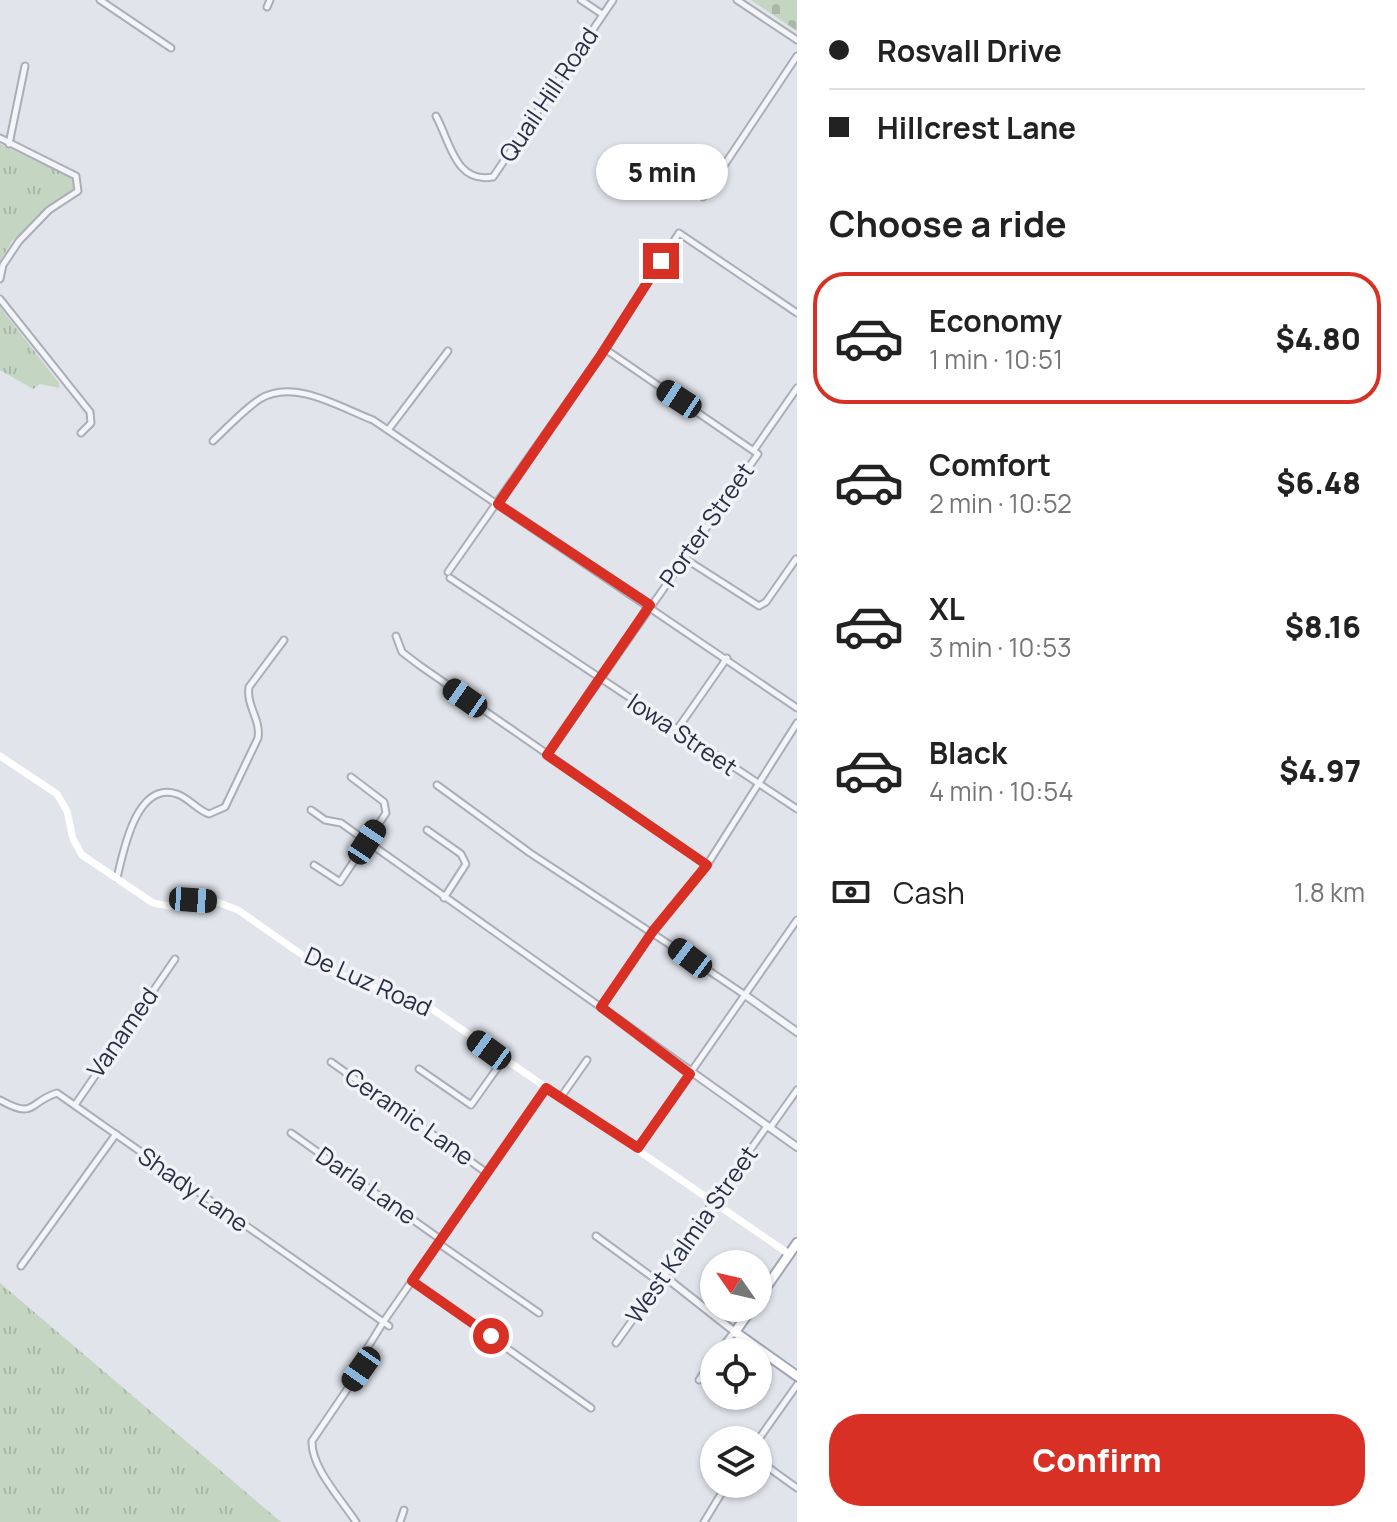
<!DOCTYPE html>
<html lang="en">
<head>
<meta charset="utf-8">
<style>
	body { margin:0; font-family:Manrope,sans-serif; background:#f2f2f2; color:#222; height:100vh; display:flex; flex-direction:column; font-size:30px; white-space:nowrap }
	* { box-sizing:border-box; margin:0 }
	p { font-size:26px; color:#767676 }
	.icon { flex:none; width:44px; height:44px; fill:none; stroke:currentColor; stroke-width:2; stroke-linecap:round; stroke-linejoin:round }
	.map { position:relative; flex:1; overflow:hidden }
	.drawer { display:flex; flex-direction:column; background:#fff; width:600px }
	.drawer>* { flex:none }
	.banner { display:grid; align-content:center; height:176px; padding:0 32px; background:#fff }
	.needle { width:52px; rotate:304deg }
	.fabs { position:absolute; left:700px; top:1250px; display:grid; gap:16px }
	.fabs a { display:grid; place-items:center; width:72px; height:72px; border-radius:50%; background:#fff; box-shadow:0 2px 6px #0004; font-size:40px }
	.end { position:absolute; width:36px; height:36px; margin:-18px; border:10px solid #d93025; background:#fff; box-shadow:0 0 0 4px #fff }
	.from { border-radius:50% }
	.bubble { position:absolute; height:56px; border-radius:28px; background:#fff; box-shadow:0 2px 6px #0004; font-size:26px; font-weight:800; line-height:56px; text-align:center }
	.car { position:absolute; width:24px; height:48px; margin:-24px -12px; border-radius:10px; box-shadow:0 0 6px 2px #0007; background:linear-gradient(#222 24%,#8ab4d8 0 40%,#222 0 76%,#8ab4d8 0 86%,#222 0) }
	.banner b { display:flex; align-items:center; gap:28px; height:76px; font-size:30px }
	.banner b+b { border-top:2px solid #e0e0e0 }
	.banner i { width:20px; height:20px; background:#222 }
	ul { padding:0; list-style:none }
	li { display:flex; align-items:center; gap:24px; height:132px; margin:0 16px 12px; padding:0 16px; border:4px solid transparent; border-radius:32px }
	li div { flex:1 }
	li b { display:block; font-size:30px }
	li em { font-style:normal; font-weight:800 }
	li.active { border-color:#d93025 }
	li>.icon { width:72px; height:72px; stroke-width:1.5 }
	h2 { padding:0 32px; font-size:36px; line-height:96px }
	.pay { display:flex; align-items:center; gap:20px; height:88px; padding:0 32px; font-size:30px }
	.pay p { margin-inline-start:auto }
	.action { display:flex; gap:16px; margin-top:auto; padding:16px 32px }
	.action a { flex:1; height:92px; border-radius:32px; background:#d93025; color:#fff; font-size:32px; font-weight:800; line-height:92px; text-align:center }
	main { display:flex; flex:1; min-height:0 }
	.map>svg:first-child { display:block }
</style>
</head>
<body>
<main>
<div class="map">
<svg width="797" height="1522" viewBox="0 0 797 1522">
	<defs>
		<pattern id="grass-tufts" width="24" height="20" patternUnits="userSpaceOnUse" patternTransform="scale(2)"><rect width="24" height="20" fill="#c4d5c1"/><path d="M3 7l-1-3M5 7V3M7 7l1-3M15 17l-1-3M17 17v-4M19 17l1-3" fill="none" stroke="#a8b7a7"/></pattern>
		<pattern id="cemetery-stones" width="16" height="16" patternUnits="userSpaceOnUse" patternTransform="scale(2)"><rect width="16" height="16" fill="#c4d5c1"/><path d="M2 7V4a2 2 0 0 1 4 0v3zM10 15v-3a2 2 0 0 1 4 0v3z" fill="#a8b7a7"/></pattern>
	</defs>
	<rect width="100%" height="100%" fill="#e1e4eb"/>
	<g fill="url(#grass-tufts)">
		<path d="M 0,144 L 72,177 L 77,186 L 12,241 L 0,262 Z"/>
		<path d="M 0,307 L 59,383 L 59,388 L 40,384 L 33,389 L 0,370 Z"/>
		<path d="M 0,1283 L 281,1522 L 0,1522 Z"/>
	</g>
	<path fill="url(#cemetery-stones)" d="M 751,0 L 797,0 L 797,31 Z"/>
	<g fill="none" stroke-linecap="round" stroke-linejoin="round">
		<g stroke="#aaaeb9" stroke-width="9">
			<g id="minor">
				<path d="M 100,0 L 171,48"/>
				<path d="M 581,0 L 602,14"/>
				<path d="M 737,0 L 797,40"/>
				<path d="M 267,7 L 270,0"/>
				<path d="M 436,116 C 450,141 455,184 493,177 L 613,0"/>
				<path d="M 0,138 L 76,176 L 78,191 L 49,210 L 19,241 L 3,265 L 0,279"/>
				<path d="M 9,144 L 25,66"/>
				<path d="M 703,197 L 797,56"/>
				<path d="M 0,299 L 90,412 L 91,423 L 81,433"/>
				<path d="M 388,430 L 448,351"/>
				<path d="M 213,441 C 228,427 243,410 260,399 C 294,378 341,408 373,420 L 797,708"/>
				<path d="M 754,450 L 797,388"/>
				<path d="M 684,558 L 759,606 L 766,602 L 796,559"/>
				<path d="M 448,572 L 605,349 L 679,233 L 797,313"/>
				<path d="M 450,578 L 797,809"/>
				<path d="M 396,636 L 402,652 L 419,665 L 707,865"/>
				<path d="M 676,731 L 727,658"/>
				<path d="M 547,755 L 758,454 L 605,349"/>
				<path d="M 437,785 L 530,853 L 690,958"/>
				<path d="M 311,810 L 325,820 L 341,823 L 616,1018"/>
				<path d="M 427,830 L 461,854 L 466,864 L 444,898"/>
				<path d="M 314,865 L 340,882 L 386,813 L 384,802 L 351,777"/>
				<path d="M 117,878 C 123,853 136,780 177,794 C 189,798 197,810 209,814 L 225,807 L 258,738 C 261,719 246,706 249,687 L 284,640"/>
				<path d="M 696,962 L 745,995"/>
				<path d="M 601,1007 L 653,931 L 707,865 L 797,723"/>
				<path d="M 331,1062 L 487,1173"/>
				<path d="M 419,1069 L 471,1105 L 503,1060"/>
				<path d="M 561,1097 L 587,1060"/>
				<path d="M 0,1100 C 36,1120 28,1102 57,1093 L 389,1326"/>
				<path d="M 75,1105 L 175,959"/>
				<path d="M 770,1128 L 797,1090"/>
				<path d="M 291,1133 L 440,1239"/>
				<path d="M 638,1148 L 797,920"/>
				<path d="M 715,1200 L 767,1126"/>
				<path d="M 596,1236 L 659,1282"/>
				<path d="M 438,1243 L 539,1313"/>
				<path d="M 21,1266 L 116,1134"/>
				<path d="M 412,1281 L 591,1408"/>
				<path d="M 616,1343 L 664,1276"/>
				<path d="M 718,1352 L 734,1332"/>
				<path d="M 699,1380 L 714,1358"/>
				<path d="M 758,1440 L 797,1385"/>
				<path d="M 758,1460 L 797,1488"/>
				<path d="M 356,1522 C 342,1500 311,1468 312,1441 L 361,1369 L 363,1355 L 384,1321 L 546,1088"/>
				<path d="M 400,1522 L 404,1510"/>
				<path d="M 704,1522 L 727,1484"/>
			</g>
		</g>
		<g stroke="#aaaeb9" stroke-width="10">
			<g id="tertiary">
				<path d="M 745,995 L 797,1032"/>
				<path d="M 616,1018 L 797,1147"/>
				<path d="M 715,1200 L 664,1276 L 735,1332"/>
			</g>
		</g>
		<g stroke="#9fa6b8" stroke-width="12">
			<g id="primary">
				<path d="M 758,1299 L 797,1243"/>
				<path d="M 752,1308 L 735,1332 L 797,1376"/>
			</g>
		</g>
		<use href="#minor" stroke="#f4f5f9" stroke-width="5"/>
		<use href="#tertiary" stroke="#f4f5f9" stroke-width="6"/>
		<path stroke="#fff" stroke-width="7" d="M 0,756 L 57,794 L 67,811 L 73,839 L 82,855 L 153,903 L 169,906 L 193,900 L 217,902 L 238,910 L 318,966 L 432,1009 L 789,1254"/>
		<use href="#primary" stroke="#fff" stroke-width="8"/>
	</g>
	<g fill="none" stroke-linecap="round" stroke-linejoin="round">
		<path stroke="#d93025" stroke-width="10" d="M 491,1336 L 412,1281 L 546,1088 L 638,1148 L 690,1074 L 601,1007 L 653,931 L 707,865 L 547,755 L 650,605 L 498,504 L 601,355 L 661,261"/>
	</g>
	<g text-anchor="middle" stroke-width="7" stroke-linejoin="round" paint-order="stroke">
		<g font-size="24" fill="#282f44" stroke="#f1f3f8">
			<text transform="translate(549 95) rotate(-56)" y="8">Quail Hill Road</text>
			<text transform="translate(707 525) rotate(-55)" y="8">Porter Street</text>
			<text transform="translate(682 735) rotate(34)" y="8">Iowa Street</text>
			<text transform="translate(368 982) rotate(24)" y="8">De Luz Road</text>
			<text transform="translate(123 1033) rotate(-55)" y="8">Vanamed</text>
			<text transform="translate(409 1117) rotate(35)" y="8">Ceramic Lane</text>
			<text transform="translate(366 1186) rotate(35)" y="8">Darla Lane</text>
			<text transform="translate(193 1190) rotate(35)" y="8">Shady Lane</text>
			<text transform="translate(692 1235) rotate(-55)" y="8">West Kalmia Street</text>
		</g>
	</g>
</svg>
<div class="fabs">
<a><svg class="needle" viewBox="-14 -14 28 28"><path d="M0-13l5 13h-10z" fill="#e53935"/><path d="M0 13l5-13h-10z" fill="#767676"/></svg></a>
<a><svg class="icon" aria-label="locate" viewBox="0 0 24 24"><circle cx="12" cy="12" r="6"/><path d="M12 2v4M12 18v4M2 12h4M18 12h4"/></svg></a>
<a><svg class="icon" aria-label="layers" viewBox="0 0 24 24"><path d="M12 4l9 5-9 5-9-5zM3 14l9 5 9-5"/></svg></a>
</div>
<i class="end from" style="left:491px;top:1336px"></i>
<i class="end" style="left:661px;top:261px"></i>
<div class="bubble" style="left:596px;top:144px;width:132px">5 min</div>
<i class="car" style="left:679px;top:399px;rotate:303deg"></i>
<i class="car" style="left:465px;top:698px;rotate:305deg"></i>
<i class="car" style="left:367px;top:842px;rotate:33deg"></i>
<i class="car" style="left:193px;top:900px;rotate:94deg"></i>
<i class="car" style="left:690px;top:958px;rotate:307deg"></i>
<i class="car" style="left:489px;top:1050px;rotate:306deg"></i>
<i class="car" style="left:361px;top:1369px;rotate:215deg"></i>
</div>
<section class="drawer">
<div class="banner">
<b><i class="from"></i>Rosvall Drive</b>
<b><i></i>Hillcrest Lane</b>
</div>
<h2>Choose a ride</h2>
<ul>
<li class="active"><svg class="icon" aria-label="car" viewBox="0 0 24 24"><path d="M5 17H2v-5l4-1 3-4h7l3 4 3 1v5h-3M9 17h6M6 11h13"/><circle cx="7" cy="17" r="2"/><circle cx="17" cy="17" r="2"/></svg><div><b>Economy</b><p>1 min · 10:51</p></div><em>$4.80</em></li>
<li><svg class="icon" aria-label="car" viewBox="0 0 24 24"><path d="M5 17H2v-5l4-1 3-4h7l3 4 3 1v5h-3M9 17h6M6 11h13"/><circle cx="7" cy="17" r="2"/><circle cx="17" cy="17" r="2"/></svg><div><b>Comfort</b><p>2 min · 10:52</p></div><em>$6.48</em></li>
<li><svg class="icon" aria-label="car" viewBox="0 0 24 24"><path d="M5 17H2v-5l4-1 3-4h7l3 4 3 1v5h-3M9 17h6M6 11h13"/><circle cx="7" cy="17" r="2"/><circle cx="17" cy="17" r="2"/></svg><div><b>XL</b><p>3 min · 10:53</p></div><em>$8.16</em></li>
<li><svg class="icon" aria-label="car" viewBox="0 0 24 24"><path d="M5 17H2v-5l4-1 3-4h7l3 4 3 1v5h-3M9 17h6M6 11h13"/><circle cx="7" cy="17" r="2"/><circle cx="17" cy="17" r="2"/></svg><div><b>Black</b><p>4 min · 10:54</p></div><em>$4.97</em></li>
</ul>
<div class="pay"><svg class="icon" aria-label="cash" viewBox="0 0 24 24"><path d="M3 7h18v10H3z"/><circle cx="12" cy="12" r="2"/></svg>Cash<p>1.8 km</p></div>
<div class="action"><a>Confirm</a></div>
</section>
</main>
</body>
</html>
